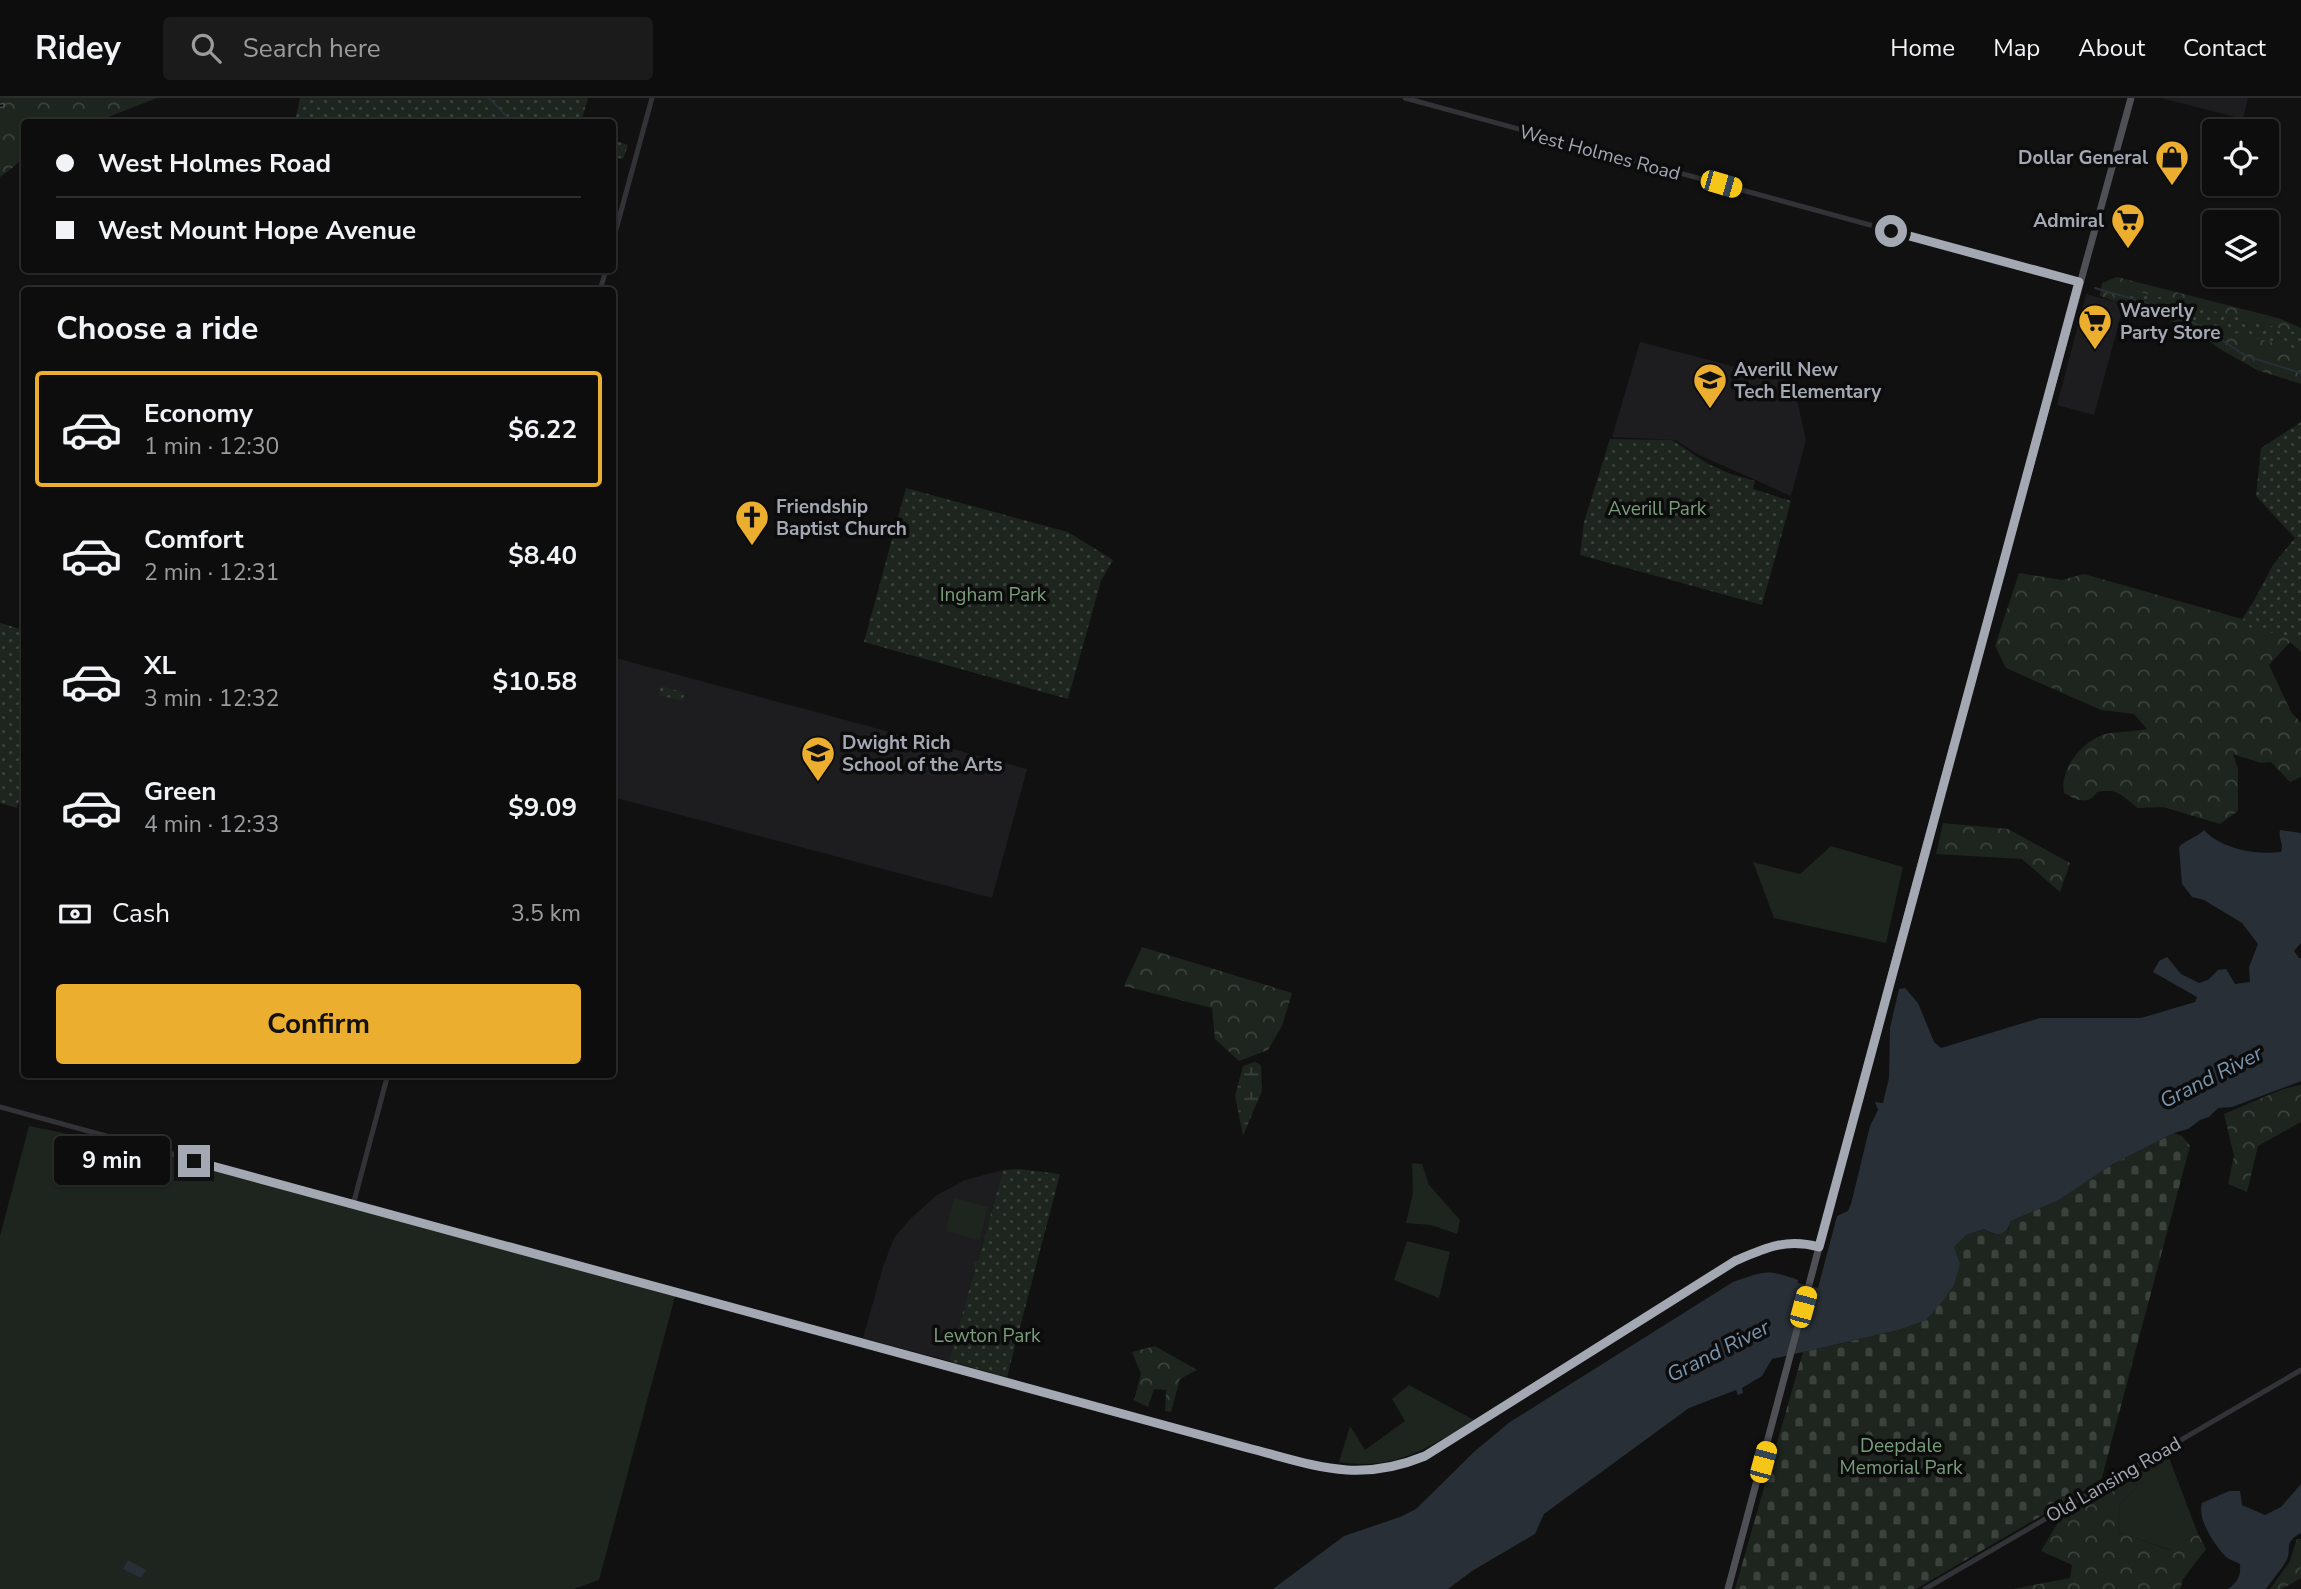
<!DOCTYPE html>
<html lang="en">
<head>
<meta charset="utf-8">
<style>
	body { margin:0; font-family:"Nunito Sans",sans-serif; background:#1b1b1c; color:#f1f3f6; height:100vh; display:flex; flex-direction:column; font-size:26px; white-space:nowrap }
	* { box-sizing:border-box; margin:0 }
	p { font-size:23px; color:#9a9c9e }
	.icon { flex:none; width:38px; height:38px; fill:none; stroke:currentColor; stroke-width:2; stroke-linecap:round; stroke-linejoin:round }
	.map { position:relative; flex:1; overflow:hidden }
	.sheet { position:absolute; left:21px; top:189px; width:595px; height:791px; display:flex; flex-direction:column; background:#0d0d0e; border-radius:7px; box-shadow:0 2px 5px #0004,0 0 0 2px #2d2d2e }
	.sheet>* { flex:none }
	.banner { position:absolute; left:21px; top:21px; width:595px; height:154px; border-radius:7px; box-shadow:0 2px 5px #0004,0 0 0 2px #2d2d2e; display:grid; align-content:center; height:154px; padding:0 35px; background:#0d0d0e }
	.buttons { position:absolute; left:2202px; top:21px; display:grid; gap:14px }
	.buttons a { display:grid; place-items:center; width:77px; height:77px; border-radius:7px; background:#0d0d0e; box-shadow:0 2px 5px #0004,0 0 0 2px #2d2d2e; font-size:35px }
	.end { position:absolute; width:32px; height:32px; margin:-16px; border:9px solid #a3a8b3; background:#111; box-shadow:0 0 0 4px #111 }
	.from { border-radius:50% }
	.bubble { position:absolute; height:49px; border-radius:7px; background:#0d0d0e; box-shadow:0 2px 5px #0004,0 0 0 2px #2d2d2e; font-size:23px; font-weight:700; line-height:49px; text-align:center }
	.car { position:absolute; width:21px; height:42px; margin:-21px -10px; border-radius:9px; box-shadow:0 0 5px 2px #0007; background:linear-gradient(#f5c518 24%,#345 0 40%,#f5c518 0 76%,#345 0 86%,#f5c518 0) }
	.banner b { display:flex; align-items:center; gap:24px; height:66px; font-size:26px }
	.banner b+b { border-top:2px solid #2d2d2e }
	.banner i { width:18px; height:18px; background:#f1f3f6 }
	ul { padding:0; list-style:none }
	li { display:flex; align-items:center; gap:21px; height:116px; margin:0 14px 10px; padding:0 21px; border:4px solid transparent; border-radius:7px }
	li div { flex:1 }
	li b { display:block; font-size:26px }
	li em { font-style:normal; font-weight:700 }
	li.on { border-color:#ecae2f }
	li>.icon { width:63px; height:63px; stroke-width:1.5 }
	h2 { padding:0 35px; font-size:32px; line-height:84px }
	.pay { display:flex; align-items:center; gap:18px; height:77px; padding:0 35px; font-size:26px }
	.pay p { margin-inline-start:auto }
	.button { display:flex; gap:14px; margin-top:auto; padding:14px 35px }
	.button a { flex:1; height:80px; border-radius:7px; background:#ecae2f; color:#111; font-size:28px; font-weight:700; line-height:80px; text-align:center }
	header { display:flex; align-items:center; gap:42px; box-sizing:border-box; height:98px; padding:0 35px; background:#0d0d0e; border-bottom:2px solid #2d2d2e }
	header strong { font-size:33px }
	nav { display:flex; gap:38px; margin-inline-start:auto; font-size:24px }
	.search { width:490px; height:63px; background:#1b1b1c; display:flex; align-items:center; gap:18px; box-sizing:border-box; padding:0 24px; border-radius:7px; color:#9a9c9e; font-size:26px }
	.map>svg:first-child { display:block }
</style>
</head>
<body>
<header>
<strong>Ridey</strong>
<div class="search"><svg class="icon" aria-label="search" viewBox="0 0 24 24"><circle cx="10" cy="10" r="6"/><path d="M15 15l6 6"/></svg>Search here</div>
<nav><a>Home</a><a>Map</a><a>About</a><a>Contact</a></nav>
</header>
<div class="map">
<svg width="2301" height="1491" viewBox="0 0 2301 1491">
	<defs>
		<pattern id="forest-crowns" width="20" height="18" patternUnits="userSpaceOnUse" patternTransform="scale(1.75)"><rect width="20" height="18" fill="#1d251e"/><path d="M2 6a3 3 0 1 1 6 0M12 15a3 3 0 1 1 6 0" fill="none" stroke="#3b423c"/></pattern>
		<pattern id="wetland-marsh" width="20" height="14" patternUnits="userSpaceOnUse" patternTransform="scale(1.75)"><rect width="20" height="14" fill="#1d251e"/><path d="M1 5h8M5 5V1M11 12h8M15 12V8" fill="none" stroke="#3b423c"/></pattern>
		<pattern id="cemetery-stones" width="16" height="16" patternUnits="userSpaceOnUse" patternTransform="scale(1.75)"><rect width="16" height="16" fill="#1d251e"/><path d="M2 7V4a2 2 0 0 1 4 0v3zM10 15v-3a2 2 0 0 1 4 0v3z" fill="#3b423c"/></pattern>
		<pattern id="park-dots" width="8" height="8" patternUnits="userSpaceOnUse" patternTransform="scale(1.75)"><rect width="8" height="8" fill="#1d251e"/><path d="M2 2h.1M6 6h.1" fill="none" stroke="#3b423c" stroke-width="1.8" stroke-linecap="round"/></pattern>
	</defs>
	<rect width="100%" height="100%" fill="#111112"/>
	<g fill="#1d1d1f">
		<path d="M 2161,0 L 2248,0 L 2243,21 Z"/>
		<path d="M 2086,196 L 2124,206 L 2094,317 L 2057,307 Z"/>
		<path d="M 1640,244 L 1793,284 L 1806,342 L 1791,398 L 1699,357 L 1675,342 L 1612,339 Z"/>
		<path d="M 612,559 L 1027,671 L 992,800 L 613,699 Z"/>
		<path d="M 1003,1072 L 949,1263 L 863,1240 L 883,1169 L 894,1140 L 910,1121 L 937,1097 L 965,1082 Z"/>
	</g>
	<g fill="#1d251e">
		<path d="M 1831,748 L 1903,769 L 1886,845 L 1774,820 L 1753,764 L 1800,776 Z"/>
		<path d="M 29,1028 L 172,1057 L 676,1195 L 599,1482 L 574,1491 L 0,1491 L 0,1138 Z"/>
		<path d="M 1412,1065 L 1422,1066 L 1429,1087 L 1460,1122 L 1457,1136 L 1431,1127 L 1406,1125 L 1413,1095 Z"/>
		<path d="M 954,1100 L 988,1109 L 979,1142 L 946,1133 Z"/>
		<path d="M 1407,1143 L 1450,1154 L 1439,1200 L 1394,1182 Z"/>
		<path d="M 1409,1287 L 1474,1322 C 1428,1350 1395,1373 1339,1364 L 1350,1328 L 1365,1352 L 1405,1323 L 1392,1301 Z"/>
		<path d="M 2168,1357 L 2198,1436 L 2171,1452 L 2118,1434 L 2120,1405 L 2137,1389 L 2132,1379 Z"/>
	</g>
	<g fill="url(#forest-crowns)">
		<path d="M 0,0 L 157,0 L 111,18 L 87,24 L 24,24 C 24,58 29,59 0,79 Z"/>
		<path d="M 2117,179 L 2278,220 L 2301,230 L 2301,286 L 2257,272 L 2218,250 L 2194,231 L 2100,198 L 2102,185 Z"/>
		<path d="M 2019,475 L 2062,482 L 2084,476 L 2242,521 L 2269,481 L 2301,509 L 2301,554 L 2290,544 L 2269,567 L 2291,614 L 2301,625 L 2301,679 L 2290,684 L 2271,664 L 2261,665 L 2233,656 L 2238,671 L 2238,713 L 2220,726 L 2163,709 L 2138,710 C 2121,698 2120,690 2097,694 C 2088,708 2076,702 2064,695 C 2059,672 2081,645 2102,637 C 2116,633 2133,634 2147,631 L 2134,616 L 2101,612 L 2006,570 L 1995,548 Z"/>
		<path d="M 1943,725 L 2008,731 L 2070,765 L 2060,794 L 2022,761 L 1936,756 Z"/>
		<path d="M 1142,849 L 1292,895 L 1282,928 L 1268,952 L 1239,963 L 1215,941 L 1212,910 L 1124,888 Z"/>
		<path d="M 2301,987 L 2301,1024 L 2258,1048 L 2247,1094 L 2228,1086 L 2234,1058 L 2224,1016 L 2283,991 Z"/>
		<path d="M 1155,1248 L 1197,1272 L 1180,1281 L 1171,1314 L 1165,1313 L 1166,1292 L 1154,1291 L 1148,1309 L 1134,1302 L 1141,1276 L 1132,1254 Z"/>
		<path d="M 2132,1379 L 2137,1389 L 2120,1405 L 2118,1434 L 2170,1452 L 2198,1436 L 2206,1451 L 2183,1481 L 2180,1491 L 2013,1491 L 2070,1480 L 2072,1467 L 2041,1453 L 2060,1421 Z"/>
		<path d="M 2297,1441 L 2301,1441 L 2301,1480 L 2282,1491 L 2270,1491 L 2289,1465 Z"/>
	</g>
	<path fill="url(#wetland-marsh)" d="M 1255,964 L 1261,967 L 1262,993 L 1243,1038 L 1235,998 L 1243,968 Z"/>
	<path fill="url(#cemetery-stones)" d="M 2174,1035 L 2182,1038 L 2190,1048 L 2101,1383 L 1916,1491 L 1735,1491 L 1803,1254 L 1899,1232 L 1926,1222 L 1954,1149 L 1965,1137 L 1984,1131 L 1993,1136 L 2009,1131 L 2011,1123 L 2059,1102 L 2113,1066 Z"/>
	<g fill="url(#park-dots)">
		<path d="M 300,0 L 588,0 L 581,24 L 295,24 Z"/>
		<path d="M 613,42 L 628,47 L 623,61 L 613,59 Z"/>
		<path d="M 2129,191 L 2301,236 L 2301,252 L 2124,206 Z"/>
		<path d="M 2301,324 L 2301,542 L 2241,527 L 2273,467 L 2295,440 L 2256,398 L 2261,350 Z"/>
		<path d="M 1610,341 L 1672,342 L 1708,366 L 1731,376 L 1755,383 L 1753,391 L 1791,403 L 1762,507 L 1580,457 L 1584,424 Z"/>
		<path d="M 906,390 L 1068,434 L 1113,462 L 1101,483 L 1068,601 L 864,544 Z"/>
		<path d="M 0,525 L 24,532 L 24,683 L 17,710 L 0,705 Z"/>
		<path d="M 661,588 L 685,595 L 682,603 L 659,597 Z"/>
		<path d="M 1019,1071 L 1060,1076 L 1007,1279 L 949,1263 L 975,1171 L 973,1164 L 978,1162 L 1003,1072 Z"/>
	</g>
	<g fill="#282f36">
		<path d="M 2204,732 C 2221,751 2256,757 2281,754 C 2284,746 2278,740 2280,732 L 2301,735 L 2301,845 L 2294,853 L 2299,860 L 2301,860 L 2301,983 L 2232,1009 L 2218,1010 L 2209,1019 L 2200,1022 L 2188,1031 L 2174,1035 L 2113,1066 L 2059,1102 L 2011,1123 C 2007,1138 1997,1139 1984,1131 L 1966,1137 L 1954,1149 L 1960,1166 L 1954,1187 L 1943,1203 L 1926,1222 L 1899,1232 L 1772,1261 L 1762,1278 L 1742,1290 L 1743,1295 L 1738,1297 L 1736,1292 L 1689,1310 L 1544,1416 L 1535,1436 L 1472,1473 L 1448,1491 L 1273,1491 L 1344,1438 L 1400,1419 L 1416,1411 L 1475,1353 L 1510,1324 L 1733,1184 C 1764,1174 1765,1170 1798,1182 L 1798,1185 L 1818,1190 L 1837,1118 L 1848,1113 L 1851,1106 L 1870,1028 L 1878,1012 L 1875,1004 L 1883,1005 L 1889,980 L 1890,930 L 1899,891 L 1905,890 L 1918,905 L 1934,944 L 1941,950 L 2040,920 L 2141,920 L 2195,904 L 2197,899 L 2153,874 L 2159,863 L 2167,859 L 2181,876 L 2199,885 L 2208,882 L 2218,872 L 2226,871 L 2235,886 L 2250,884 L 2249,869 L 2258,846 L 2242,825 L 2204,802 L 2192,799 L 2182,786 L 2179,749 C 2187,741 2196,740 2204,732 Z"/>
		<path d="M 2301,1386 L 2301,1435 C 2282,1445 2293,1452 2286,1463 C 2281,1472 2272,1482 2266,1491 L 2228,1491 C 2238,1484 2241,1477 2240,1466 C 2235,1463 2229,1462 2225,1458 C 2214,1446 2197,1421 2202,1405 L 2229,1393 L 2240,1393 L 2242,1407 L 2265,1417 L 2281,1409 Z"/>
		<path d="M 128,1462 L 146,1472 L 141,1480 L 123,1471 Z"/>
	</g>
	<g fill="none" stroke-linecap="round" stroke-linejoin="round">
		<g stroke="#282f36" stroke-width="2">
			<path d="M 489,0 L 512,24"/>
			<path d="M 2095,190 L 2157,208 L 2200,228 L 2246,258 L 2301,275"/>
		</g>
		<g stroke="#323337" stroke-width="5">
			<path d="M 1405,0 L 2079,184"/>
			<path d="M 612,146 L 652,0"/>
			<path d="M 600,192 L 606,172"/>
			<path d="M 0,1009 L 1314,1368 C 1353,1377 1388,1373 1425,1358 L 1735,1163 C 1764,1151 1788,1141 1819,1149"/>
			<path d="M 353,1107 L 388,976"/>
			<path d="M 1925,1491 L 2301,1272"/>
		</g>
		<path stroke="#4e5056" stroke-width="7" d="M 1728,1491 L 1925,751 L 2131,0"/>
		<g stroke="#494b50" stroke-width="4.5">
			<path id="rail" d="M 0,8 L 3,7"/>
		</g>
		<use href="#rail" stroke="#0c0c0d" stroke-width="2" stroke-dasharray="5" stroke-linecap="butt"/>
	</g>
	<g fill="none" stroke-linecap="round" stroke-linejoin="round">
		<path stroke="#a3a8b3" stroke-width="9" d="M 194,1063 L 1248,1350 C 1314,1367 1357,1386 1425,1358 L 1735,1163 C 1765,1150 1786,1140 1819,1149 L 2079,184 L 1891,133"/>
	</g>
	<defs>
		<g id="shop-pin" transform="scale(1.75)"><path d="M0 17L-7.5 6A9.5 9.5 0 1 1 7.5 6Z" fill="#ecae2f" stroke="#0c0c0d"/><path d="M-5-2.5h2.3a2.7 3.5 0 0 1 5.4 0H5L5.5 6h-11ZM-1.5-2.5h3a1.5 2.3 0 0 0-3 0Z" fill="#111"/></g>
		<g id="supermarket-pin" transform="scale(1.75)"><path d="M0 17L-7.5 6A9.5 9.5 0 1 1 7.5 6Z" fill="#ecae2f" stroke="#0c0c0d"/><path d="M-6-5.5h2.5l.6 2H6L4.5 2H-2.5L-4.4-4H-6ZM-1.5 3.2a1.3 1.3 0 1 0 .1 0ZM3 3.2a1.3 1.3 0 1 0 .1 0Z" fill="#111"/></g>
		<g id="school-pin" transform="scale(1.75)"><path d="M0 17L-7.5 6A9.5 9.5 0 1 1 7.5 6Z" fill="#ecae2f" stroke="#0c0c0d"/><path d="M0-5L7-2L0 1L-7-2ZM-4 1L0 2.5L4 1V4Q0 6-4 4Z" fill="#111"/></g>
		<g id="church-pin" transform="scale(1.75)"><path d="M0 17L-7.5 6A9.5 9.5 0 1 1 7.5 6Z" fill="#ecae2f" stroke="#0c0c0d"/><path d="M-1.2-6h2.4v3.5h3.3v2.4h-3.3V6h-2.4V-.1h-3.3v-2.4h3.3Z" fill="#111"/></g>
	</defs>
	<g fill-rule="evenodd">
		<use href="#shop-pin" x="2172" y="59"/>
		<use href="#supermarket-pin" x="2128" y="122"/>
		<use href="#supermarket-pin" x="2095" y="223"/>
		<use href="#school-pin" x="1710" y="282"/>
		<use href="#church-pin" x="752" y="419"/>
		<use href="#school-pin" x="818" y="655"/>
	</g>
	<g text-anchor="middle" stroke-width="7" stroke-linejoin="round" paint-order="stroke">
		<g font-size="19" fill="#a3a8b3" stroke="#0c0c0d">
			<text transform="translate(1600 54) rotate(15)" y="7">West Holmes Road</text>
			<text transform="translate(2113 1381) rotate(-30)" y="7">Old Lansing Road</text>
		</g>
		<g font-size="19" font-weight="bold" fill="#a3a8b3" stroke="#0c0c0d" text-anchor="start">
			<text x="2148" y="66" text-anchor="end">Dollar General</text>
			<text x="2104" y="129" text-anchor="end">Admiral</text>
			<text x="2120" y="219">Waverly<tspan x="2120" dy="22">Party Store</tspan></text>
			<text x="1734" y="278">Averill New<tspan x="1734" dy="22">Tech Elementary</tspan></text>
			<text x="776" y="415">Friendship<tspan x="776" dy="22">Baptist Church</tspan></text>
			<text x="842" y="651">Dwight Rich<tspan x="842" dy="22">School of the Arts</tspan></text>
		</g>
		<g font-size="19" fill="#7a9e7c" stroke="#0c0c0d">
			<text x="1657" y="417">Averill Park</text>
			<text x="993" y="503">Ingham Park</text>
			<text x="987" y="1244">Lewton Park</text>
			<text x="1901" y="1354">Deepdale<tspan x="1901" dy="22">Memorial Park</tspan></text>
		</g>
		<g font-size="21" font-style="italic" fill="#7a95ae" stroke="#0c0c0d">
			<text transform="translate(2211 979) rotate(-27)" y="7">Grand River</text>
			<text transform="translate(1718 1253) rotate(-27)" y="7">Grand River</text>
		</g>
	</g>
</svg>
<div class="buttons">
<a><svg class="icon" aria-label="locate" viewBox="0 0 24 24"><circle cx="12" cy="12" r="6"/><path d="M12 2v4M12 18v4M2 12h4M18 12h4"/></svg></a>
<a><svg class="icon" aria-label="layers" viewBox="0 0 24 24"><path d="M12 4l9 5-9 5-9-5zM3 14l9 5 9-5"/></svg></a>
</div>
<i class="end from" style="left:1891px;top:133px"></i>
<i class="end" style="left:194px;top:1063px"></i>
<div class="bubble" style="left:54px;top:1038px;width:116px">9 min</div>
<i class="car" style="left:1721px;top:86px;rotate:106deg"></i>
<i class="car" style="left:1803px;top:1209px;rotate:15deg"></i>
<i class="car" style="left:1763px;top:1364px;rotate:15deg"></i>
<div class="banner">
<b><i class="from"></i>West Holmes Road</b>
<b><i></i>West Mount Hope Avenue</b>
</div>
<section class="sheet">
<h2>Choose a ride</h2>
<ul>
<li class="on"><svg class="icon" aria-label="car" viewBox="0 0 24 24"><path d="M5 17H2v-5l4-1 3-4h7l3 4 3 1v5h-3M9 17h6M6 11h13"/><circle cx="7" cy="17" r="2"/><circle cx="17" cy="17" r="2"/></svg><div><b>Economy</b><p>1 min · 12:30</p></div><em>$6.22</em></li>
<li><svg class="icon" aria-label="car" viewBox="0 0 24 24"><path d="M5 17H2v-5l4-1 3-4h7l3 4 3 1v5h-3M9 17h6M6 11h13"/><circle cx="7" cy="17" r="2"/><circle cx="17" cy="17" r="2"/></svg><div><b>Comfort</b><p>2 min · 12:31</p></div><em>$8.40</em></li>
<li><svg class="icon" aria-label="car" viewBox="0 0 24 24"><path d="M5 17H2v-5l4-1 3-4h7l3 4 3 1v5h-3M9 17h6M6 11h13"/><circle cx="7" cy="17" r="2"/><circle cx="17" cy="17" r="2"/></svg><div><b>XL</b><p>3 min · 12:32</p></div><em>$10.58</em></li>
<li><svg class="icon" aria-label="car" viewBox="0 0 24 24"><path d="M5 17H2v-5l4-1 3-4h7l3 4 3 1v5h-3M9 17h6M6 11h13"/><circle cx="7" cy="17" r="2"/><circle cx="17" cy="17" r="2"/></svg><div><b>Green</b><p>4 min · 12:33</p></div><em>$9.09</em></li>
</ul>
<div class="pay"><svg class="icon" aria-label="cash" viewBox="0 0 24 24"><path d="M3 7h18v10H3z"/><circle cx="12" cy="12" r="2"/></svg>Cash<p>3.5 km</p></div>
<div class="button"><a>Confirm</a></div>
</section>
</div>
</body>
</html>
